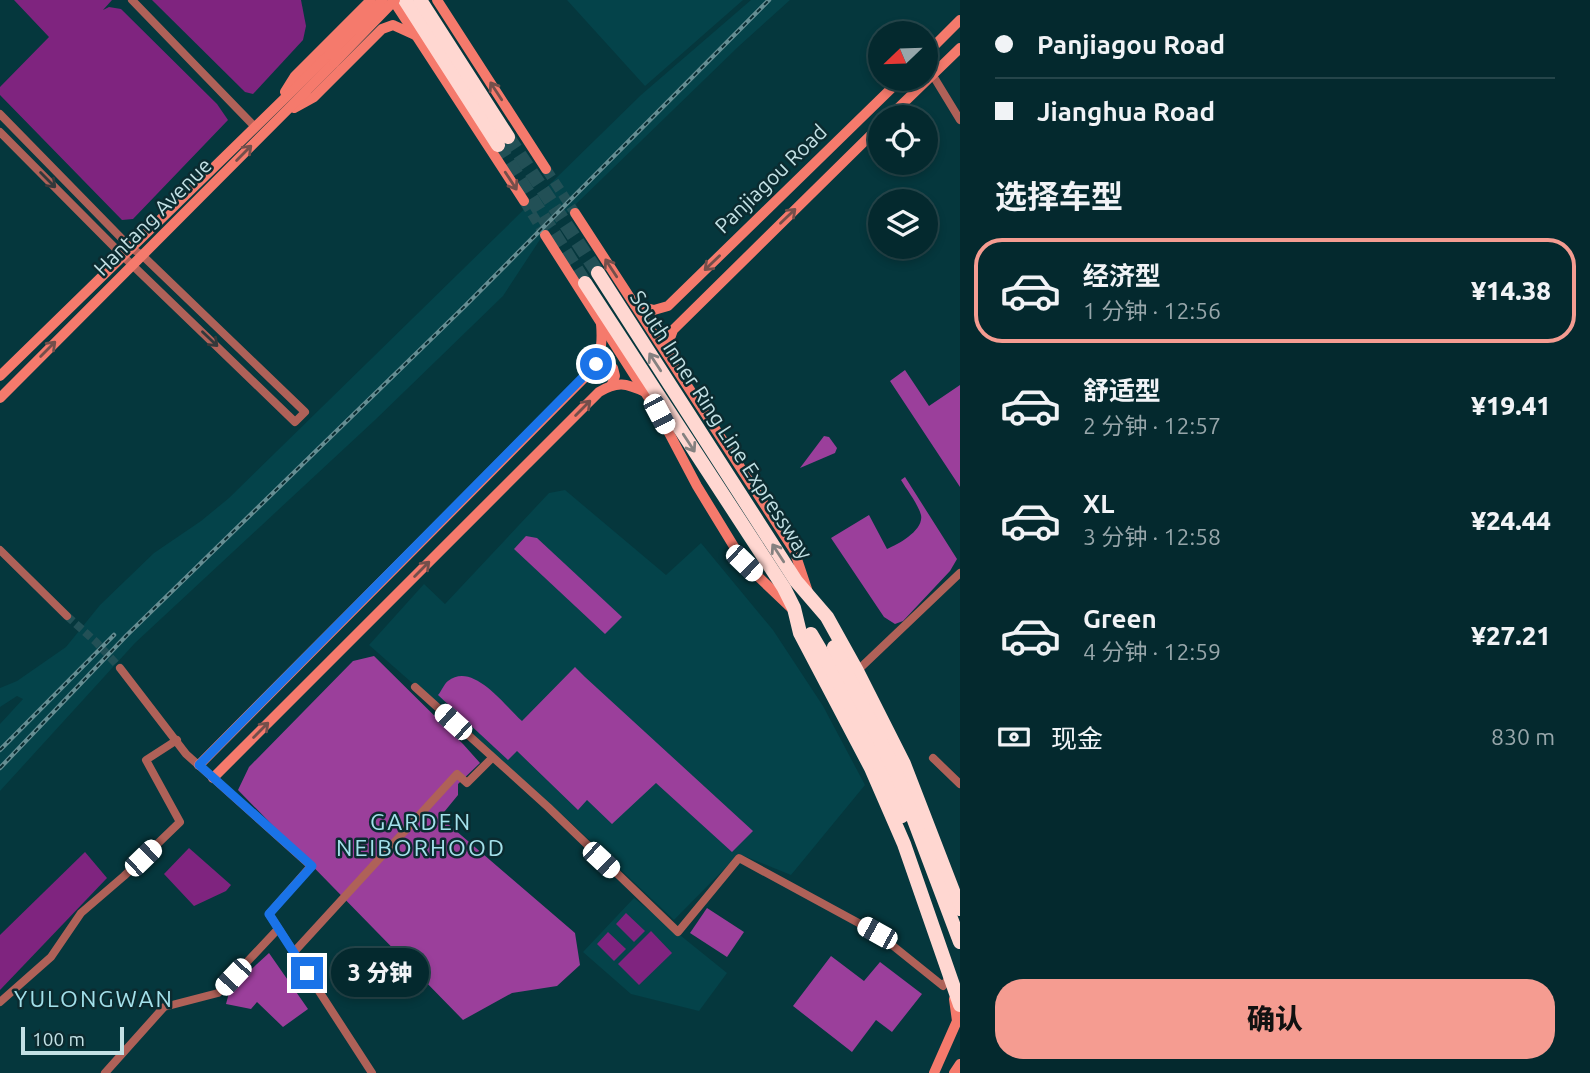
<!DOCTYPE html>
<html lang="zh">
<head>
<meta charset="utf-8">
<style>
	body { margin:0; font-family:Ubuntu,"Noto Sans SC",sans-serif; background:#12353a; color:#f1f3f6; height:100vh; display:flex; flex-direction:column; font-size:26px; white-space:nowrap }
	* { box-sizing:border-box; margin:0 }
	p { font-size:23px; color:#97a6aa }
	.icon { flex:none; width:38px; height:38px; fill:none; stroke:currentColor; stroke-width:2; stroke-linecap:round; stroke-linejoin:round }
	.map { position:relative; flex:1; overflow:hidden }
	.sheet { display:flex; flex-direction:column; background:#04292e; width:630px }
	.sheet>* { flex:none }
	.banner { display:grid; align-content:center; height:154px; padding:0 35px; background:#04292e }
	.needle { width:46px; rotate:247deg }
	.fabs { position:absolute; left:868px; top:21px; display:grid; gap:14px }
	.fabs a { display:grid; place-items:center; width:70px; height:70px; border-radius:50%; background:#04292e; box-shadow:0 4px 10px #0003,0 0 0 2px #25454a; font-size:35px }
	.scale { position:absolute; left:21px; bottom:18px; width:103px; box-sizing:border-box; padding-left:7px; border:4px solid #c3e1e5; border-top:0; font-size:19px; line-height:24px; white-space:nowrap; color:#c3e1e5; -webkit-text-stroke:5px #0b2b30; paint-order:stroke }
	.end { position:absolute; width:32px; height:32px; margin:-16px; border:9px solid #1a73e8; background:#fff; box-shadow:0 0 0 4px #fff }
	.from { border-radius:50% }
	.bubble { position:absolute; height:49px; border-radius:24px; background:#04292e; box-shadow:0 4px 10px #0003,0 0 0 2px #25454a; font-size:23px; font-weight:800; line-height:49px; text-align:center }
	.car { position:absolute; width:21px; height:42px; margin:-21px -10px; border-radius:9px; box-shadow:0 0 5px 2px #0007; background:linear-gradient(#fff 24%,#345 0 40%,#fff 0 76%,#345 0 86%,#fff 0) }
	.banner b { display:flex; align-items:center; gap:24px; height:66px; font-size:26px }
	.banner b+b { border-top:2px solid #25454a }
	.banner i { width:18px; height:18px; background:#f1f3f6 }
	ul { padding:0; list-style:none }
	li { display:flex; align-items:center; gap:21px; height:105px; margin:0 14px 10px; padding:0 21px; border:4px solid transparent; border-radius:28px }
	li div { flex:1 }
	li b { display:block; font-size:26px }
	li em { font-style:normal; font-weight:800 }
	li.on { border-color:#f59c91 }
	li>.icon { width:63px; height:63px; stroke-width:1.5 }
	h2 { padding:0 35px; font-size:32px; line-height:84px }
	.pay { display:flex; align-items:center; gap:18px; height:77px; padding:0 35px; font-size:26px }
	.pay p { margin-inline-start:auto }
	.cta { display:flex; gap:14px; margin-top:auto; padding:14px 35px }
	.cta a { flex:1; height:80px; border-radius:28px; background:#f59c91; color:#111; font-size:28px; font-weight:800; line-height:80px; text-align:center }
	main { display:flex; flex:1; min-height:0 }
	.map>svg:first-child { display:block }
</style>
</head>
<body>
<main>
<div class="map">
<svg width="960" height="1073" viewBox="0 0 960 1073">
	<rect width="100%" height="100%" fill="#05373d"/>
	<g fill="#04434a">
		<path d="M 567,0 L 743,0 L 645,86 Z"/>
		<path d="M 751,0 L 790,0 L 739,46 L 541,238 L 503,296 L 375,420 L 135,643 L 0,791 L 0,724 L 23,699 L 17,696 L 0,707 L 0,688 L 17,681 L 66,647 L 100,605 L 154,553 L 201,521 L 229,498 L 641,95 Z"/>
		<path d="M 565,490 L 666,575 L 701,543 L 773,630 L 823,706 L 865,785 L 791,875 L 739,854 L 674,920 L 569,821 L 369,645 L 424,584 L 445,604 L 549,493 Z"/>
		<path d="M 634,898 L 727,973 L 699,1011 L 631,994 L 583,952 Z"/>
	</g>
	<g fill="#7f247f">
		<path d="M 14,0 L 112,0 L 103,10 L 109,7 L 121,9 L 217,104 L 228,120 L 133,219 L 122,220 L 0,95 L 0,87 L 49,37 Z"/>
		<path d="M 152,0 L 301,0 L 306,26 L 303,40 L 253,94 L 245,92 Z"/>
		<path d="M 189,848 L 231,885 L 226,891 L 194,906 L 164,874 Z"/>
		<path d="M 85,852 L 107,878 L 0,990 L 0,935 Z"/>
		<path d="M 626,913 L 645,931 L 634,942 L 616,924 Z"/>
		<path d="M 651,931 L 672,953 L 639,985 L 618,964 Z"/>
		<path d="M 608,932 L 626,949 L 614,961 L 597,944 Z"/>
	</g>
	<g fill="#9b3f9b">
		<path d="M 905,370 L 929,406 L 960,385 L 960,487 L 890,381 Z"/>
		<path d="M 824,436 L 829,437 L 837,448 L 835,453 L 800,468 Z"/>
		<path d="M 905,477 L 957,559 L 950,571 L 903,621 L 895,624 L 884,617 L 831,538 L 869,515 L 887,549 C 899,544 924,530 921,515 C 918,504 907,490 901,480 Z"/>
		<path d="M 526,536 L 537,538 L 622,617 L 605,634 L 514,549 Z"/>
		<path d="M 374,656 L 463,744 L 480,763 L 458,784 L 458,795 L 440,817 L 575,933 L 580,965 L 557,986 L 512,993 L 463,1020 L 238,790 L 249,767 L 353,661 Z"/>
		<path d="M 575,667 L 585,677 L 753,831 L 732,852 L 656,783 L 612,824 L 587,800 L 578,810 L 517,751 L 508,760 L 438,695 C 441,692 444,684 448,681 C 473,661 505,706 522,721 Z"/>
		<path d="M 707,908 L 744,932 L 727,957 L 690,933 Z"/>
		<path d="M 269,953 L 308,1009 L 283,1027 L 257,1002 L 251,1009 L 226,1004 L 230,989 Z"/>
		<path d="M 831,956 L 864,981 L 880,962 L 922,994 L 892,1032 L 876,1020 L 852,1052 L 793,1006 Z"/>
	</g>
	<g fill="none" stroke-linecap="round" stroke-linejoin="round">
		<path stroke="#225056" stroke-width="8" stroke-dasharray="8 4" stroke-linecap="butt" d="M 67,616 L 96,642 L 120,668"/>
		<g stroke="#225056" stroke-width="10" stroke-dasharray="10 5" stroke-linecap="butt">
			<path d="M 546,169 L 575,213"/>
			<path d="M 524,201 L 545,235"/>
		</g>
		<g stroke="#225056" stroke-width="14" stroke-dasharray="14 7" stroke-linecap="butt">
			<path d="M 508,137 L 598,273"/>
			<path d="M 498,145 L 585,283"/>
		</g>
		<g stroke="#af6158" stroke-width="8">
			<path d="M 132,0 L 255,127"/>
			<path d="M 932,74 L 960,120"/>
			<path d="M 0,114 L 131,248 L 142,255 L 305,412 L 295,422 L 123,256 L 0,132"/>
			<path d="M 0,550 L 67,616"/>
			<path d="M 120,668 L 186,754 L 311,866 L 269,914 L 372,1073"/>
			<path d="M 857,671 L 960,573"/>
			<path d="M 415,687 L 548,807 L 678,932 L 739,858 L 877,933 L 943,986 L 950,976"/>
			<path d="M 933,758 L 960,784"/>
			<path d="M 293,953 L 457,774 L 467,783 L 492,758"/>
			<path d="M 0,1002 L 51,957 L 81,913 L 124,876 L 180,822 L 146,760 L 177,740"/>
			<path d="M 105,1073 L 164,1007 L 218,993 L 278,929"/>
		</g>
		<g stroke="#f57a6c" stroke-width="10">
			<path d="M 393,0 L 524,201"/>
			<path d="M 437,0 L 546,169"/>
			<path d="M 926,54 L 960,20"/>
			<path d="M 285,92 L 295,76 L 371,0"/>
			<path d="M 294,108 L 314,97 L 382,29 L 393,25 L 415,35"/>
			<path d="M 889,117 L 960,48"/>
			<path d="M 575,213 L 794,550 L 808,592"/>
			<path d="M 545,235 L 659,414 L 697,486 L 744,563 L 791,608"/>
			<path d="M 635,305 L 654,310 L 668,306 L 901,79"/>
			<path d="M 670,358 L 669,341 L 673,330 L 880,126"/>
			<path d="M 596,364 L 605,362 L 613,368 L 615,376 L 612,384"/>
			<path d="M 0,376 L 329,55"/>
			<path d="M 0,398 L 334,63"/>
			<path d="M 199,765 L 584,378 C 601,359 603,348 601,323"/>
			<path d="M 213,778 L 599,392 C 617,381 626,383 645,392"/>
			<path d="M 934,1073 L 957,1021 L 954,999"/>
			<path d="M 954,1073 L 960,1064"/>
		</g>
		<g stroke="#ffd7d1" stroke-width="14">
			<path d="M 405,0 L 498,145"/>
			<path d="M 420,0 L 508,137"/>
			<path d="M 598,273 L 796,581 L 827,617 L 857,671 L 904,764 L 960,909"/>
			<path d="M 585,283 L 784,588 L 794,608 L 800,633 L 871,768 L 904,844 L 960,1005"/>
			<path d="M 811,634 C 846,691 876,753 902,816"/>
			<path d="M 834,647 L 897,775 L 960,942"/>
		</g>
		<g stroke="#668e93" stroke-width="4.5">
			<g id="rail">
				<path d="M 0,750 L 114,635"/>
				<path d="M 0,768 L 127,635 L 465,306 L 769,0"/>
			</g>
		</g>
		<use href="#rail" stroke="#0b2b30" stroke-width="2" stroke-dasharray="5" stroke-linecap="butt"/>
		<g stroke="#f57a6c" stroke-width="10">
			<path d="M 329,55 L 383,0"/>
			<path d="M 334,63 L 395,0"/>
		</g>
	</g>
	<defs><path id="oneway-shaft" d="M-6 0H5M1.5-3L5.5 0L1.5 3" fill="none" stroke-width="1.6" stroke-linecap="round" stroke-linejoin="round" transform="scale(1.75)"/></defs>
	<g stroke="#744f4b">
		<use href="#oneway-shaft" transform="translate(496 91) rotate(-123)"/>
		<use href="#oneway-shaft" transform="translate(244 153) rotate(-45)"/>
		<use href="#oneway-shaft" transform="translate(511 181) rotate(57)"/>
		<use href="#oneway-shaft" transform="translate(788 216) rotate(-44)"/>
		<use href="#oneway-shaft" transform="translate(712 263) rotate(136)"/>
		<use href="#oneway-shaft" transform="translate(611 268) rotate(-123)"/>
		<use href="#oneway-shaft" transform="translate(48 349) rotate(-45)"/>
		<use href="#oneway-shaft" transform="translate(583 408) rotate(-45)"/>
		<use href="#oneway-shaft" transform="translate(422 569) rotate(-45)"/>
		<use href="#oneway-shaft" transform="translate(261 730) rotate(-45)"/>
	</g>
	<g stroke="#34383a">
		<use href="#oneway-shaft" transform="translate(48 180) rotate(45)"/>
		<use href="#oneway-shaft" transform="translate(210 339) rotate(44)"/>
	</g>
	<g stroke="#858180">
		<use href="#oneway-shaft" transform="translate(655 362) rotate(-123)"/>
		<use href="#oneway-shaft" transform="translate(689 443) rotate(57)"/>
		<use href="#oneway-shaft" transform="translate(778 553) rotate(-123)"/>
	</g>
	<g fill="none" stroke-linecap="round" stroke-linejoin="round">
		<path stroke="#1a73e8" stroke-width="9" d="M 307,973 L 269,914 L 312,866 L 199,765 L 596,364"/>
	</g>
	<g text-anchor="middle" stroke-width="5" stroke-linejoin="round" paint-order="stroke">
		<g font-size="21" fill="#c3e1e5" stroke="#0b2b30">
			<text transform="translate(771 179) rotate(-44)" y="7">Panjiagou Road</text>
			<text transform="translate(153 217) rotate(-45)" y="7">Hantang Avenue</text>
			<text transform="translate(721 425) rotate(57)" y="7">South Inner Ring Line Expressway</text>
		</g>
		<g font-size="23" letter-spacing="2" fill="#a4e1eb" stroke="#0b2b30">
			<text x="421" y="830">GARDEN<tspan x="421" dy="26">NEIBORHOOD</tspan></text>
			<text x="94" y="1007">YULONGWAN</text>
		</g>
	</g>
</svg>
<div class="fabs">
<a><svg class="needle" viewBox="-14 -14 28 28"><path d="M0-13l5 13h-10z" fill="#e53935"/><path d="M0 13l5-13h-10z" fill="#97a6aa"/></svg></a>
<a><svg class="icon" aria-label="locate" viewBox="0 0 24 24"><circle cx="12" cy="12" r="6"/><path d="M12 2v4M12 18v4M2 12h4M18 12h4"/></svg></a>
<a><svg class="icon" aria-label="layers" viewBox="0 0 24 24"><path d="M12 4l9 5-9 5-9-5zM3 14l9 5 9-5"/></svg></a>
</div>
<div class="scale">100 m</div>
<i class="end from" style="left:596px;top:364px"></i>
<i class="end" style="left:307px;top:973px"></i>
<div class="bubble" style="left:331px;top:948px;width:98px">3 分钟</div>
<i class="car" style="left:659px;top:414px;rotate:152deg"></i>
<i class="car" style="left:744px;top:563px;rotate:134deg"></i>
<i class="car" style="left:453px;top:722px;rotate:312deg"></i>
<i class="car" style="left:143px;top:858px;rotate:46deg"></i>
<i class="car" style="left:601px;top:860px;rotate:133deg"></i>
<i class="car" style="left:877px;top:933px;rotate:299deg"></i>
<i class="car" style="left:233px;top:977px;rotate:223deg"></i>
</div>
<section class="sheet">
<div class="banner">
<b><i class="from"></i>Panjiagou Road</b>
<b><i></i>Jianghua Road</b>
</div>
<h2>选择车型</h2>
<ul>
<li class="on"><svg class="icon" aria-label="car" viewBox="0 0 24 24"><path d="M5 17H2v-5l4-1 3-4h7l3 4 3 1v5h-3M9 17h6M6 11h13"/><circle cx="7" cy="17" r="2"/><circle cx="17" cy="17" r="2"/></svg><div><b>经济型</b><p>1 分钟 · 12:56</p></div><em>¥14.38</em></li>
<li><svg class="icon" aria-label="car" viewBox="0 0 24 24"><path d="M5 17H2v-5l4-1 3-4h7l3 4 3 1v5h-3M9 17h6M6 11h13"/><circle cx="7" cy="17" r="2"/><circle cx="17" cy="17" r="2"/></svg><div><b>舒适型</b><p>2 分钟 · 12:57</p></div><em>¥19.41</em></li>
<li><svg class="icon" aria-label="car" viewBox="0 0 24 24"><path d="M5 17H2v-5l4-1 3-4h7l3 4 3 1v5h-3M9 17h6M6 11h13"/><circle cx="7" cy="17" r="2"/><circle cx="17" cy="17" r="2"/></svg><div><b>XL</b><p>3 分钟 · 12:58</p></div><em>¥24.44</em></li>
<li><svg class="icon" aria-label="car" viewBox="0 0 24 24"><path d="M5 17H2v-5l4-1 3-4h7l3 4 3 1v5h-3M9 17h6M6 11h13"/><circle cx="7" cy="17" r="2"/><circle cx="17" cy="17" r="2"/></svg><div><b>Green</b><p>4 分钟 · 12:59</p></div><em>¥27.21</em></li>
</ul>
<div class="pay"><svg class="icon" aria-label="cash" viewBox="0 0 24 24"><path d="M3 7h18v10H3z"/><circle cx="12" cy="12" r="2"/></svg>现金<p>830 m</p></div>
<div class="cta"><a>确认</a></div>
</section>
</main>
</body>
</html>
